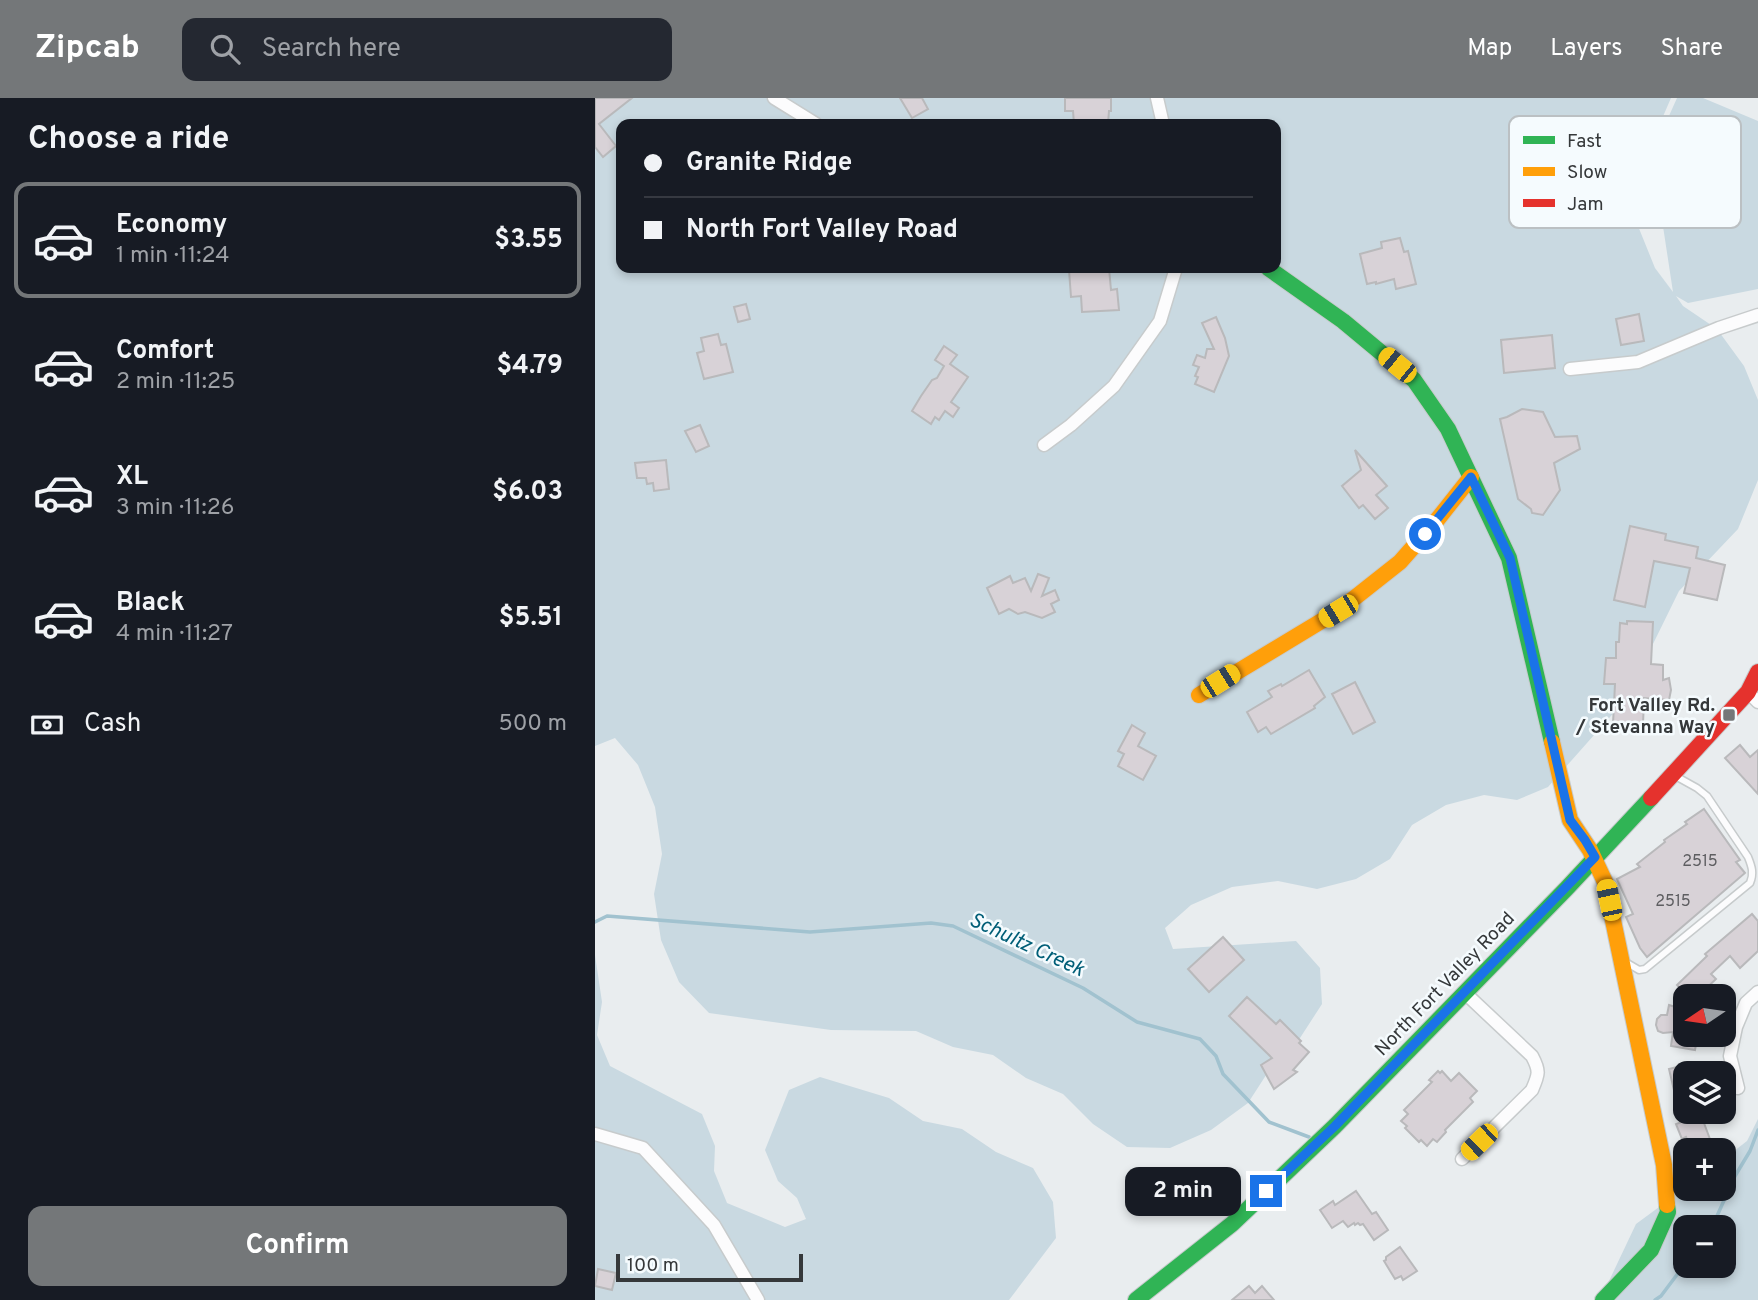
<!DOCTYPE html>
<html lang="en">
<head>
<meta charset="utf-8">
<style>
	body { margin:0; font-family:Overpass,sans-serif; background:#242831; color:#f1f3f6; height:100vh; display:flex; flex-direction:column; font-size:26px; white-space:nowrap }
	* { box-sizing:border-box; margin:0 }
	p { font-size:23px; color:#9ea1a6 }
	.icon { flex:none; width:38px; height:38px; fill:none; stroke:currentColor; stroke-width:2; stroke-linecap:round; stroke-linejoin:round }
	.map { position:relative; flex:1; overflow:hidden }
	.sheet { display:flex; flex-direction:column; background:#171b24; width:595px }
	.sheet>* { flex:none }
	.banner { position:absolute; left:21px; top:21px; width:665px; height:154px; border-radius:14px; box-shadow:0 4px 10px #0003; display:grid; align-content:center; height:154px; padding:0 28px; background:#171b24 }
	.needle { width:46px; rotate:257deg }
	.tools { position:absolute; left:1078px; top:886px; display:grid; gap:14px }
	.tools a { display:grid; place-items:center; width:63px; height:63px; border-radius:14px; background:#171b24; box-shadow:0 4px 10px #0003; font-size:35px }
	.scale { position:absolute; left:21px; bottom:18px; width:187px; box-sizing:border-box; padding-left:7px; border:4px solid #35383a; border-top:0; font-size:19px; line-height:24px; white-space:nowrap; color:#35383a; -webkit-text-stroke:5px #f5fbfe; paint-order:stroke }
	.end { position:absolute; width:32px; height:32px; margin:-16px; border:9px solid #1a73e8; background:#fff; box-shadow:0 0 0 4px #fff }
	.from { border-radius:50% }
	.bubble { position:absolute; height:49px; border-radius:14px; background:#171b24; box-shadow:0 4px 10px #0003; font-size:23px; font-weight:700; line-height:49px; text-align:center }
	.car { position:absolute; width:21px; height:42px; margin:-21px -10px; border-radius:9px; box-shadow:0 0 5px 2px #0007; background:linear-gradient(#f5c518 24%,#345 0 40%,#f5c518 0 76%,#345 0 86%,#f5c518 0) }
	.banner b { display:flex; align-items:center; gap:24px; height:66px; font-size:26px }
	.banner b+b { border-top:2px solid #363941 }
	.banner i { width:18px; height:18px; background:#f1f3f6 }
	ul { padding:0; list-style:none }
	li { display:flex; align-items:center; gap:21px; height:116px; margin:0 14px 10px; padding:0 14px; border:4px solid transparent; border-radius:14px }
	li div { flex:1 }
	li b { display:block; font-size:26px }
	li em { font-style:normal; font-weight:700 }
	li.on { border-color:#747779 }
	li>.icon { width:63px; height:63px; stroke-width:1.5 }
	h2 { padding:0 28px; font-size:32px; line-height:84px }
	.pay { display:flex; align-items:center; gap:18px; height:77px; padding:0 28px; font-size:26px }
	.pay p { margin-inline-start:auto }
	.action { display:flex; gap:14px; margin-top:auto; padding:14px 28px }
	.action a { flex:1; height:80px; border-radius:14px; background:#747779; color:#fff; font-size:28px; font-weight:700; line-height:80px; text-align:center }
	header { display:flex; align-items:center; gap:42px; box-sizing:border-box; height:98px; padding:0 35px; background:#747779; color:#fff }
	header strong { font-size:33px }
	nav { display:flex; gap:38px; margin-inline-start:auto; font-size:24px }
	.search { width:490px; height:63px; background:#242831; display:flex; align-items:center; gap:18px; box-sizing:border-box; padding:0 24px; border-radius:14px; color:#9ea1a6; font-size:26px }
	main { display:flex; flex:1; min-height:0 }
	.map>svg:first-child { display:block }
</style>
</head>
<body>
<header>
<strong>Zipcab</strong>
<div class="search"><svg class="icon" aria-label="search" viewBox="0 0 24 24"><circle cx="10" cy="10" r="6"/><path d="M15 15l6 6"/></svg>Search here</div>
<nav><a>Map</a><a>Layers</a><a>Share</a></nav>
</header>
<main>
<section class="sheet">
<h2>Choose a ride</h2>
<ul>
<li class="on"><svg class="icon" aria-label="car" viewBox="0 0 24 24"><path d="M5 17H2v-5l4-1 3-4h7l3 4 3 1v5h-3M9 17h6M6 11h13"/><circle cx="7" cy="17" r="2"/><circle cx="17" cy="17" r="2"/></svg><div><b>Economy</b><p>1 min · 11:24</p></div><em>$3.55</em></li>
<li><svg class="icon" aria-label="car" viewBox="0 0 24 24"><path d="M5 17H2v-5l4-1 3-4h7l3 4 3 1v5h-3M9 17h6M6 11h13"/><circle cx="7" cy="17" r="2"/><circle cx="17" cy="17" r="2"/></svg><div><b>Comfort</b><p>2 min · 11:25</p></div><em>$4.79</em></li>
<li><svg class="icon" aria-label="car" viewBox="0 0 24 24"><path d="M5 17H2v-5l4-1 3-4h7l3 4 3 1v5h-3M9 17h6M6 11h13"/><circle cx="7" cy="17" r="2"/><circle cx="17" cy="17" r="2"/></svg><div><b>XL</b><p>3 min · 11:26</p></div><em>$6.03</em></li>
<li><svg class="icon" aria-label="car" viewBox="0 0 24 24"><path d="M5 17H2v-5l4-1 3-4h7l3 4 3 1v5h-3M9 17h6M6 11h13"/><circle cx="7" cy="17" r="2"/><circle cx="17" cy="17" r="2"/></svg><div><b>Black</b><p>4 min · 11:27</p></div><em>$5.51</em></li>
</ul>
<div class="pay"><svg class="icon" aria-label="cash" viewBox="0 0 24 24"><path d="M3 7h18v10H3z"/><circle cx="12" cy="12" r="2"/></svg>Cash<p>500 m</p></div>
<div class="action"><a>Confirm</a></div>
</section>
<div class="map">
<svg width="1163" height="1202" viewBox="0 0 1163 1202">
	<rect width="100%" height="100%" fill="#e9edef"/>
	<g fill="#c9d9e1" fill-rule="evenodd">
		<path d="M 0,0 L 1076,0 L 1066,23 L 1056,20 L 1051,44 L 1036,81 L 1043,128 L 1060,170 L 1078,194 L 1057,56 L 1082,0 L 1108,0 L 1163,23 L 1163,191 L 1093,205 L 1081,198 L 1088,208 L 1122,231 L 1149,268 L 1163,302 L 1163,382 L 1143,431 L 1084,493 L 1031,601 L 953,689 L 922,702 L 889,697 L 851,707 L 817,727 L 795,761 L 761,781 L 722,791 L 683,783 L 637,789 L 596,807 L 570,830 L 578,851 L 701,843 L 725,870 L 727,906 L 705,940 L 675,971 L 653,1005 L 616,1032 L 575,1050 L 532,1049 L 498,1026 L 468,996 L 431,980 L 398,957 L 358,949 L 321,933 L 236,932 L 114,915 L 84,884 L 66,842 L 59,796 L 67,756 L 60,709 L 43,667 L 20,640 L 0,648 ZM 26,26 L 681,26 L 681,170 L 26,170 Z"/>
		<path d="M 0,857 L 7,904 L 2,937 L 15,968 L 107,1016 L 120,1048 L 119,1073 L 132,1105 L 190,1129 L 211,1121 L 202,1100 L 183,1083 L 170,1052 L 194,992 L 225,979 L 294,1000 L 328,1023 L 367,1031 L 401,1054 L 438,1070 L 458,1104 L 461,1140 L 414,1202 L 0,1202 Z"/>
		<path d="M 1163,1021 L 1163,1202 L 1005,1202 L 1041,1126 L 1090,1090 L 1129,1090 L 1129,1061 L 1152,1043 ZM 1090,1129 L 1129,1129 L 1129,1167 L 1090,1167 Z"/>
	</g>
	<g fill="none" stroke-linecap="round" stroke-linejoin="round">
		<g stroke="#a1c2cf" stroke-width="3.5">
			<path d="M 0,824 L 12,818 L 215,834 L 336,825 L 358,828 L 488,890 L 542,924 L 605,941 L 621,958 L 628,976 L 674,1024 L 714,1039"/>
			<path d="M 1115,1129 L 1122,1118 L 1140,1078 L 1155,1053 L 1163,1032"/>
			<path d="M 1060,1202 L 1066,1198 L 1090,1166"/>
		</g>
	</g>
	<g fill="#d8d2d7" stroke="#b9b9bb" stroke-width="2">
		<path d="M 0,0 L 37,0 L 4,26 L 21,48 L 8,59 L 0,49 Z"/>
		<path d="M 305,0 L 327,0 L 333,11 L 317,20 Z"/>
		<path d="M 470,0 L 516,0 L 516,13 L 514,13 L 513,26 L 479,26 L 478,13 L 470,13 Z"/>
		<path d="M 805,140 L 809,154 L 813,153 L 821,186 L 801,191 L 799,181 L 781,186 L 781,184 L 772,186 L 765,156 L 787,150 L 786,144 Z"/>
		<path d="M 514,170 L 516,192 L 522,191 L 524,212 L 487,214 L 486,198 L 476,199 L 474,172 Z"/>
		<path d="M 151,206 L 155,221 L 143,224 L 139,209 Z"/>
		<path d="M 1044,216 L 1049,243 L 1026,247 L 1021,221 Z"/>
		<path d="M 621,219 L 630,240 L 634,258 L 619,294 L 600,286 L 603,279 L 600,278 L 604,269 L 598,267 L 602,257 L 610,260 L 612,251 L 619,251 L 607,225 Z"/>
		<path d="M 123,236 L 126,247 L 131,246 L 138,274 L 109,281 L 102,255 L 109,253 L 106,240 Z"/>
		<path d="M 957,237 L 960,270 L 909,275 L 906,242 Z"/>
		<path d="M 349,248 L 362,257 L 355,266 L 373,279 L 356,304 L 364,310 L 358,319 L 350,313 L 344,322 L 340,319 L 336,326 L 317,313 L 326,298 L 337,282 L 342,280 L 349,268 L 340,262 Z"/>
		<path d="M 927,311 L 948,314 L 960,339 L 982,338 L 985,351 L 959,365 L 965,392 L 948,417 L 937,415 L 936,411 L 923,401 L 905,321 L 912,319 Z"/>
		<path d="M 105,327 L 114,348 L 101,354 L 90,333 Z"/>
		<path d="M 760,352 L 792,388 L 781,397 L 793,410 L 780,421 L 768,407 L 764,410 L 747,388 L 766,372 Z"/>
		<path d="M 71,362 L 74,391 L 59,393 L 58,385 L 52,386 L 51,380 L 42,380 L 40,365 Z"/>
		<path d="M 1035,428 L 1071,436 L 1070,442 L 1103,449 L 1101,460 L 1130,467 L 1122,502 L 1089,495 L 1095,470 L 1059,463 L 1050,509 L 1019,502 Z"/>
		<path d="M 443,476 L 454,480 L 447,498 L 460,492 L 464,502 L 456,506 L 460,514 L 447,520 L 430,514 L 423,516 L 414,511 L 404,516 L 392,490 L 415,478 L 418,485 L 430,480 L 436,493 Z"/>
		<path d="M 1032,523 L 1058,524 L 1056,566 L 1068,567 L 1068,582 L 1074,580 L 1076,592 L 1074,602 L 1049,600 L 1048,627 L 1018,626 L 1020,586 L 1009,586 L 1011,560 L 1021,560 L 1021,544 L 1024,544 L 1025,525 L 1032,526 Z"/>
		<path d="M 714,572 L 730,599 L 719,608 L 720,610 L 676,636 L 671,629 L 663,634 L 652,614 L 677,599 L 673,593 L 686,586 L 687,588 Z"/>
		<path d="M 760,584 L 780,624 L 758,636 L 737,596 Z"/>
		<path d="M 537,627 L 550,635 L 543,648 L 561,658 L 548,682 L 523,668 L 529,656 L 523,653 Z"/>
		<path d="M 1145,647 L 1155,659 L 1163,652 L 1163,696 L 1130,660 Z"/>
		<path d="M 1109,711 L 1145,762 L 1141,764 L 1150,775 L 1052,859 L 1045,850 L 1031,819 L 1038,816 L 1022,781 L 1045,769 L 1042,766 L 1070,744 L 1069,742 L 1092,726 L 1090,724 Z"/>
		<path d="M 1157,816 L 1163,823 L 1163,853 L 1145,870 L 1135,858 L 1116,876 L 1121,881 L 1103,898 L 1093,898 L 1082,887 L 1112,858 L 1110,856 Z"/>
		<path d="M 628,839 L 649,862 L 614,894 L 593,871 Z"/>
		<path d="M 652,899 L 681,926 L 685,922 L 706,943 L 704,945 L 714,954 L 698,972 L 702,974 L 679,991 L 666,967 L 677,960 L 634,918 Z"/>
		<path d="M 1074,907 L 1087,911 L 1084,921 L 1090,922 L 1090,936 L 1103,936 L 1100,952 L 1076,948 L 1078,934 L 1068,935 L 1063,933 L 1061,927 L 1062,921 L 1066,917 L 1072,917 Z"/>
		<path d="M 1090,967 L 1090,1022 L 1086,1022 L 1074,971 Z"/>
		<path d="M 843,973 L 845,975 L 847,973 L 856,983 L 864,975 L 882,993 L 875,1000 L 878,1004 L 850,1032 L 851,1034 L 842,1044 L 838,1041 L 832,1048 L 826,1042 L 824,1044 L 810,1030 L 812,1028 L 806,1023 L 813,1016 L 809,1012 L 837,984 L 834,982 Z"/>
		<path d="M 1106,1017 L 1119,1052 L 1096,1052 L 1091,1039 L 1087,1041 L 1081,1026 Z"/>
		<path d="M 761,1093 L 777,1116 L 781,1114 L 793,1132 L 779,1142 L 768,1126 L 765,1127 L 763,1125 L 760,1127 L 759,1125 L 753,1129 L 748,1123 L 737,1130 L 725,1112 L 738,1103 L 740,1107 Z"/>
		<path d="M 805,1149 L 822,1173 L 808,1182 L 806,1178 L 800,1181 L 789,1163 L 791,1162 L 791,1159 Z"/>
		<path d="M 3,1171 L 21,1175 L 17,1192 L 0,1188 Z"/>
		<path d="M 654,1188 L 660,1195 L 667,1188 L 679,1202 L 637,1202 Z"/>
	</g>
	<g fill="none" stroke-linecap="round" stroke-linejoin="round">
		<g stroke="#c7cbcc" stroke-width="9">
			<path id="lane" d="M 1032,865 L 1044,872 L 1050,871 L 1155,785 C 1159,775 1157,769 1153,759 L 1112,698 L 1102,690 L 1084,680"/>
		</g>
		<g stroke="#c7cbcc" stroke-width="15">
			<g id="street">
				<path d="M 179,0 L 221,26"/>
				<path d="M 562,0 L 568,26"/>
				<path d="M 975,271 L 1043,264 L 1124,230 L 1163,217"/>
				<path d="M 449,347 L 476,327 L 519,288 L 565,223 L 581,170"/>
				<path d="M 1153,594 L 1163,604"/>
				<path d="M 1143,990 L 1135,958 L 1141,929 L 1151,905 L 1163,894"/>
				<path d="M 0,1036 L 48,1050 L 119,1127 L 163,1202"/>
				<path d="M 867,1061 L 937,992 C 944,976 945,973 937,958 L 869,894"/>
			</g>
		</g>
		<g stroke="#c7cbcc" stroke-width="18">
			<g id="fast">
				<path d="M 673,170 L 748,223 L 819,282 L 853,331 L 914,460 L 957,644"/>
				<path d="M 541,1202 L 637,1126 L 740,1028 L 972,790 L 1056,700"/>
				<path d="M 1008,1202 L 1056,1152 L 1073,1114 L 1072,1107"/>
			</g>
		</g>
		<g stroke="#c7cbcc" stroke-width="18">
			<g id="slow">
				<path d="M 604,597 L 743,513 L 805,464 L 842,422 L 876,379"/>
				<path d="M 957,644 L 975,722 L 995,752 L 1010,784 L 1069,1067 L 1072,1107"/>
			</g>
		</g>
		<g stroke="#c7cbcc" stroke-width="18">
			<path id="jam" d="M 1056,700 L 1153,594 L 1163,574"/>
		</g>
		<use href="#lane" stroke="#fcfcfd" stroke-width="6"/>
		<use href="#street" stroke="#fcfcfd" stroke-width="12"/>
		<use href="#fast" stroke="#30b455" stroke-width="16"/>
		<use href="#slow" stroke="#ff9f0a" stroke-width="16"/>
		<use href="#jam" stroke="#e5322d" stroke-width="16"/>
	</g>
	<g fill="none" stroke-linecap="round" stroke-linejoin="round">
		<path stroke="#1a73e8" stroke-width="9" d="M 671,1093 L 740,1028 L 1000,759 L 990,742 L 975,722 L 915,460 L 876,379 L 830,436"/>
	</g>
	<rect fill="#747779" stroke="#f5fbfe" stroke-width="2.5" x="1127" y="610" width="14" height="14" rx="3.5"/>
	<g text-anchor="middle" stroke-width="5" stroke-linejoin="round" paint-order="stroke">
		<g font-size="16" fill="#5e5e61">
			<text x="1105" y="768">2515</text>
			<text x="1078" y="808">2515</text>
		</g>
		<g font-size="19" font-weight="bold" fill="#35383a" stroke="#f5fbfe" text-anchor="end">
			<text x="1120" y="613">Fort Valley Rd.<tspan x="1120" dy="22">/ Stevanna Way</tspan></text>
		</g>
		<g font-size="19" fill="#35383a" stroke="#f5fbfe">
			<text transform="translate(849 885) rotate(-46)" y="7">North Fort Valley Road</text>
		</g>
		<g font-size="21" font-style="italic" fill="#005e77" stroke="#f5fbfe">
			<text transform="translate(432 846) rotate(25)" y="7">Schultz Creek</text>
		</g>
	</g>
	<rect x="914" y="18" width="232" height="112" rx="10" fill="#f5fbfe" stroke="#bbc0c3" stroke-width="2"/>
	<rect x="928" y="38" width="32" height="8" fill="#30b455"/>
	<rect x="928" y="69" width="32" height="9" fill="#ff9f0a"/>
	<rect x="928" y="101" width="32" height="8" fill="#e5322d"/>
	<g font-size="19" fill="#35383a">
		<text x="972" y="49">Fast</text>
		<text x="972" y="80">Slow</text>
		<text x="972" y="112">Jam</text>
	</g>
</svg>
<div class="tools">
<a><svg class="needle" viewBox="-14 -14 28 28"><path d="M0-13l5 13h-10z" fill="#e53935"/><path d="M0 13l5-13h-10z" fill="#9ea1a6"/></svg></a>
<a><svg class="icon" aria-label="layers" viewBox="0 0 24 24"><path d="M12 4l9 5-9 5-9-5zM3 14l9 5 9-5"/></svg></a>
<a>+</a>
<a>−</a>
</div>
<div class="scale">100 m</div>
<i class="end from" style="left:830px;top:436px"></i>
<i class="end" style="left:671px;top:1093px"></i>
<div class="bubble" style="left:530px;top:1069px;width:116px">2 min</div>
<i class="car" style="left:802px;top:267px;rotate:309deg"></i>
<i class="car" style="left:743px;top:513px;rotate:239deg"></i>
<i class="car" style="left:625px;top:583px;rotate:58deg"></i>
<i class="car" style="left:1014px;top:802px;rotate:348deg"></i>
<i class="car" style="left:884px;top:1044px;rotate:226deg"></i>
<div class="banner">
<b><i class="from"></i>Granite Ridge</b>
<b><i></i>North Fort Valley Road</b>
</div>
</div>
</main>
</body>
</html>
